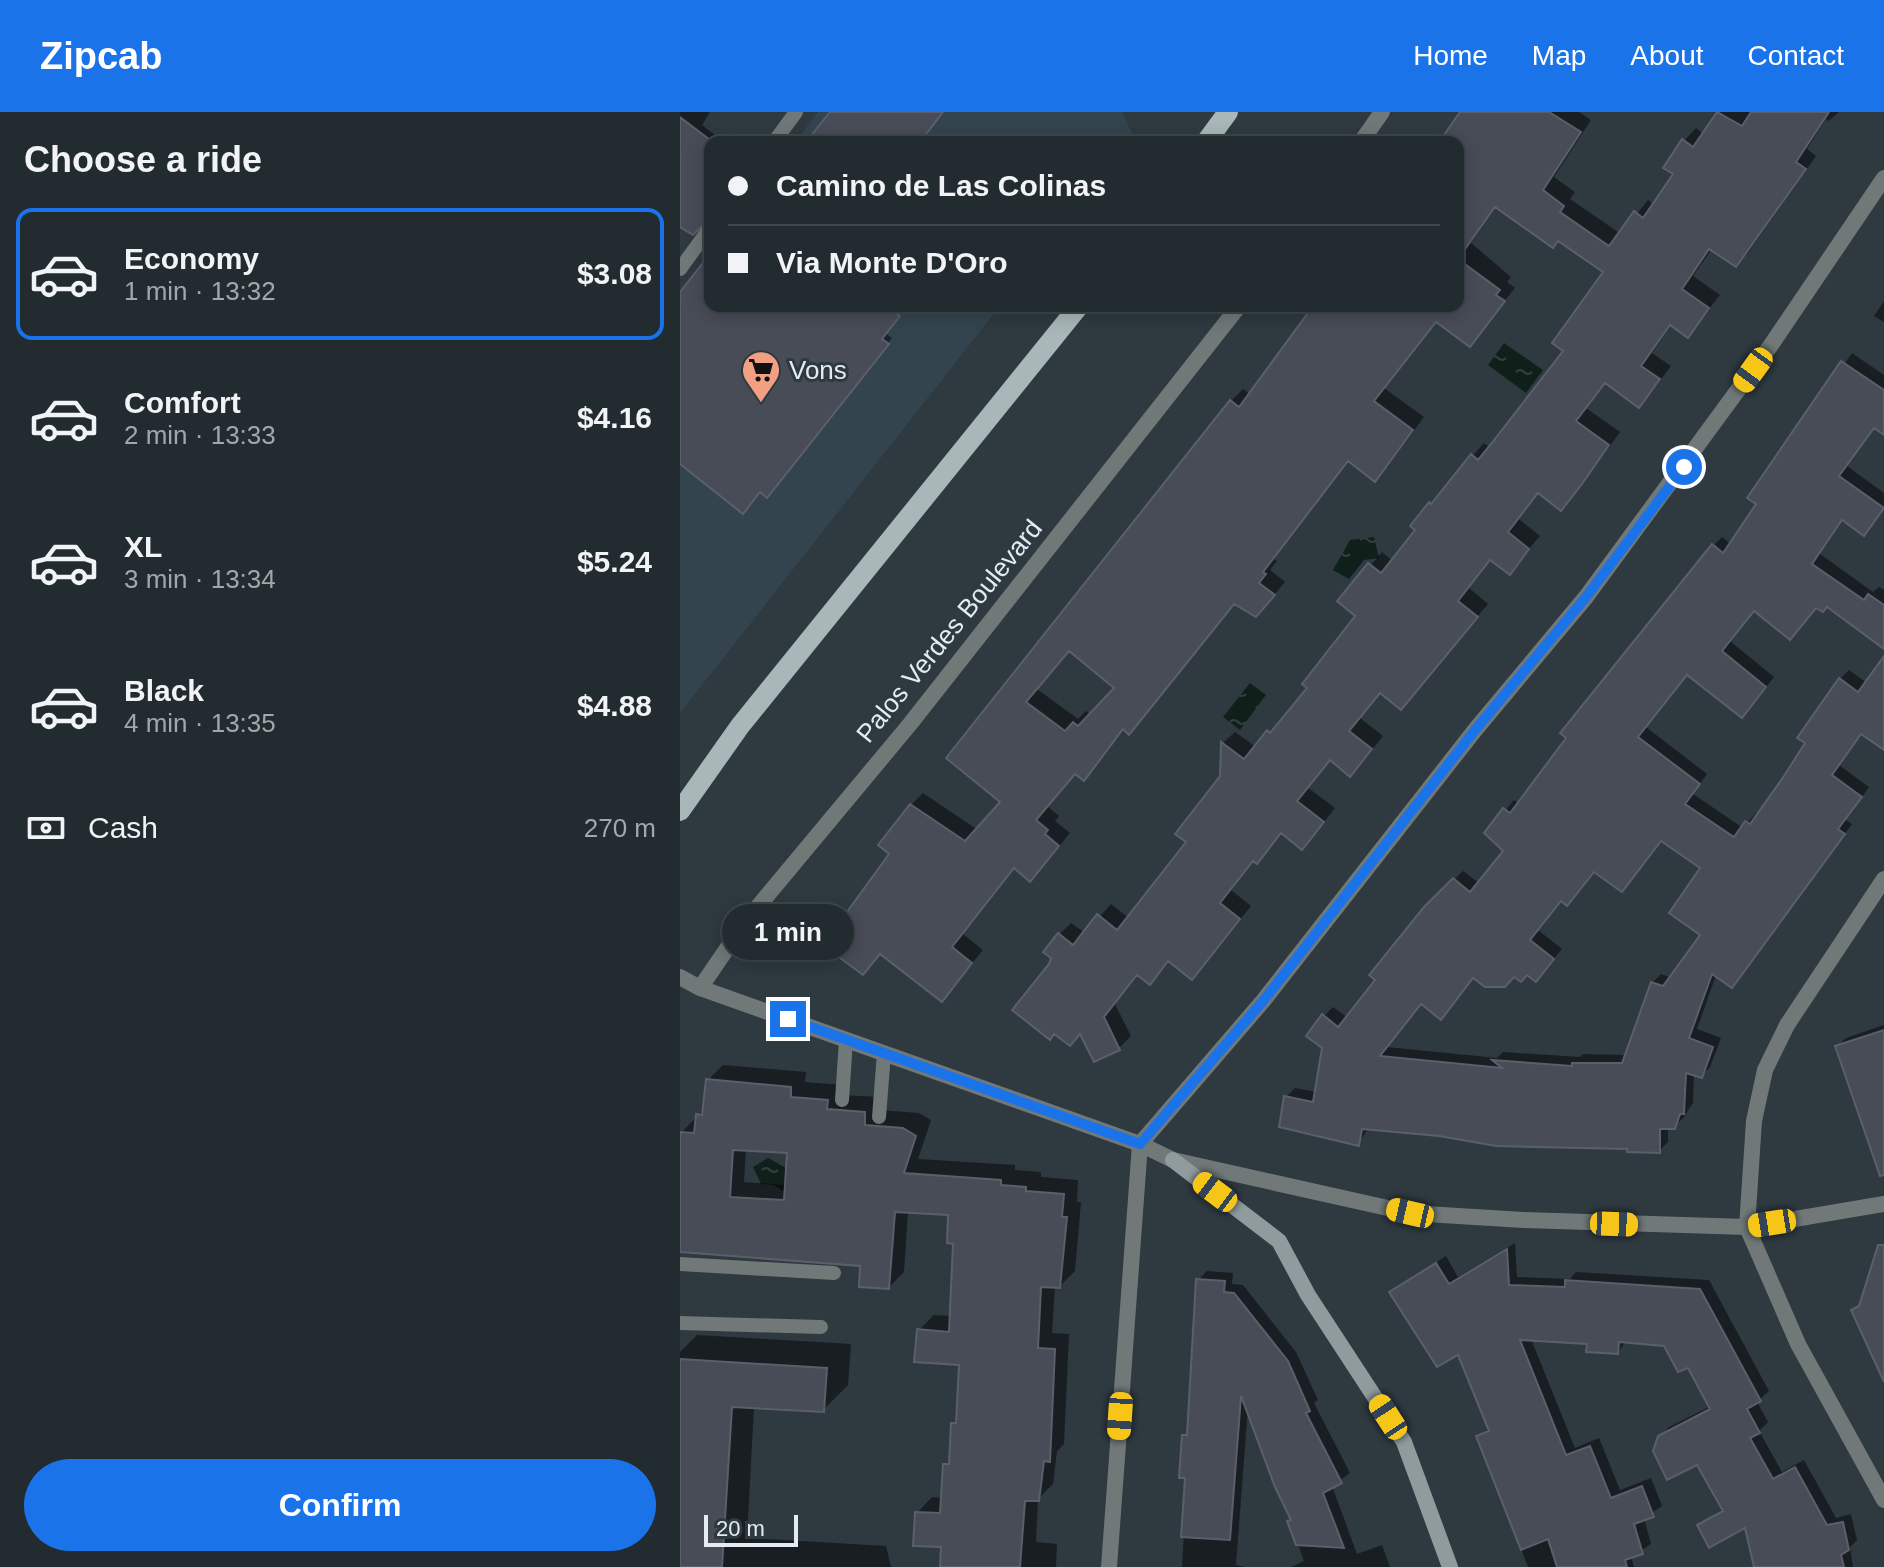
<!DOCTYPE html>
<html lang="en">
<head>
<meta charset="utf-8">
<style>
	body { margin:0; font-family:Helvetica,sans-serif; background:#2a3338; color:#f1f3f6; height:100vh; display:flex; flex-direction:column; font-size:30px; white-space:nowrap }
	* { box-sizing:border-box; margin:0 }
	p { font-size:26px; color:#a2a7ab }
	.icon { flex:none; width:44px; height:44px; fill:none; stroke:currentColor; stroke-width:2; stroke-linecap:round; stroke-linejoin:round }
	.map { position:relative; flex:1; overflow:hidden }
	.panel { display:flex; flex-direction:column; background:#222b30; width:680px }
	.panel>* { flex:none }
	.banner { position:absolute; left:24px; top:24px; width:760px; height:176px; border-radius:16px; box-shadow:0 4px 20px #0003,0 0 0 2px #3f474c; display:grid; align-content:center; height:176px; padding:0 24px; background:#222b30 }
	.scale { position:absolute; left:24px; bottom:20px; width:94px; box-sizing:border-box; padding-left:8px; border:4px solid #e5ecf1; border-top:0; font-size:22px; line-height:28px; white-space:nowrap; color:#e5ecf1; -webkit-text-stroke:6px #2e3940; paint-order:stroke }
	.end { position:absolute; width:36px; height:36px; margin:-18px; border:10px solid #1a73e8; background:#fff; box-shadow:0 0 0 4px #fff }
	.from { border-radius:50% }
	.bubble { position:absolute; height:56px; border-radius:28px; background:#222b30; box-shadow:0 4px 20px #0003,0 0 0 2px #3f474c; font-size:26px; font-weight:700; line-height:56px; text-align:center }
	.car { position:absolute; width:24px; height:48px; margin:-24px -12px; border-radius:10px; box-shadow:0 0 6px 2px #0007; background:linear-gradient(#f5c518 24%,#345 0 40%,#f5c518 0 76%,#345 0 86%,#f5c518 0) }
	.banner b { display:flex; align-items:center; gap:28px; height:76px; font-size:30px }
	.banner b+b { border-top:2px solid #3f474c }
	.banner i { width:20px; height:20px; background:#f1f3f6 }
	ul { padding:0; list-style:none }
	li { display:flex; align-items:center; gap:24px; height:132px; margin:0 16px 12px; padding:0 8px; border:4px solid transparent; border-radius:16px }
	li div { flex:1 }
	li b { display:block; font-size:30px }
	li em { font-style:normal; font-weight:700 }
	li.current { border-color:#1a73e8 }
	li>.icon { width:72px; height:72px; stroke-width:1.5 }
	h2 { padding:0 24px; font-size:36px; line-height:96px }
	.pay { display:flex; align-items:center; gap:20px; height:88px; padding:0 24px; font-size:30px }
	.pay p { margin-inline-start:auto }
	.primary-button { display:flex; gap:16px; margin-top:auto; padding:16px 24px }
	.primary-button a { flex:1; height:92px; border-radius:48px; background:#1a73e8; color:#fff; font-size:32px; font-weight:700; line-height:92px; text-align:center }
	header { display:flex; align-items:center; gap:48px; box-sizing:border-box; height:112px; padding:0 40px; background:#1a73e8; color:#fff }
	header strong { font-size:38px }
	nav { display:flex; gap:44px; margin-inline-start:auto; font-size:28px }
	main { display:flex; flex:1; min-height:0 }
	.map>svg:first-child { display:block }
</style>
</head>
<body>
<header>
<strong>Zipcab</strong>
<nav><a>Home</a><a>Map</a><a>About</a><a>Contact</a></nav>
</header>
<main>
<section class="panel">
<h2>Choose a ride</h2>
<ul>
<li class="current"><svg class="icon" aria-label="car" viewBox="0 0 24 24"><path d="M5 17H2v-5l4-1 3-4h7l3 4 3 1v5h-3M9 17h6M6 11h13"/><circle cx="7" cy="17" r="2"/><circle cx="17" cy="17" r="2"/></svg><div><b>Economy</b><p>1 min · 13:32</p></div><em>$3.08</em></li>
<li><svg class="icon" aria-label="car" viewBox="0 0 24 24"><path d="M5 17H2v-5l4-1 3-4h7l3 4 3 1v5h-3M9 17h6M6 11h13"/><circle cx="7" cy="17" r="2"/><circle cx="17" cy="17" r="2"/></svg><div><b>Comfort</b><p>2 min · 13:33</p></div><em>$4.16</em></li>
<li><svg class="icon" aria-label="car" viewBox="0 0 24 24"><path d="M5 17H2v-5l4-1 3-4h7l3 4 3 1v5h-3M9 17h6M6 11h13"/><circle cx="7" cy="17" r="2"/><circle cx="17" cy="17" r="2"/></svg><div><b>XL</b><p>3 min · 13:34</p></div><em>$5.24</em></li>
<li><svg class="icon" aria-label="car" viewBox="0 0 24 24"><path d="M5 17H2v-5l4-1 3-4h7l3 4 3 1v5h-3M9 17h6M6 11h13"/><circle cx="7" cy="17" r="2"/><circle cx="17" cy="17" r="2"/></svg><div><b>Black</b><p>4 min · 13:35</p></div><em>$4.88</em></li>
</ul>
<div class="pay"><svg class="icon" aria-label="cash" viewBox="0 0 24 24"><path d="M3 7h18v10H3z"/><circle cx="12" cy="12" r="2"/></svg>Cash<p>270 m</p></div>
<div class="primary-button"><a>Confirm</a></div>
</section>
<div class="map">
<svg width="1204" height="1455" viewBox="0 0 1204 1455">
	<defs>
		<pattern id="water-ripples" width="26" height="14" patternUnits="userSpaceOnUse" patternTransform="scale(2)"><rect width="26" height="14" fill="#0f201b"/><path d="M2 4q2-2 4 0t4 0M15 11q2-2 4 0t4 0" fill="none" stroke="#32413d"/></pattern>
	</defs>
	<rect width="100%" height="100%" fill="#2e3940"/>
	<g fill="#34444f">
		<path d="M 138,0 L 442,0 L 453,23 L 447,30 L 115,30 Z"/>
		<path d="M 30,141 L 30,194 L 320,194 L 0,601 L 0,180 Z"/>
	</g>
	<g fill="url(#water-ripples)">
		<path d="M 824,231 L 863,258 L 846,281 L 808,253 Z"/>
		<path d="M 694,425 L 699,446 L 684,448 L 669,467 L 653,458 L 670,428 Z"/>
		<path d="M 570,571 L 586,583 L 560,618 L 543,605 Z"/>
		<path d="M 88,1046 L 113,1060 L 106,1081 L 94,1073 L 81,1072 L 73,1055 Z"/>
	</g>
	<g fill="#0007" fill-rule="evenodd">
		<path d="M 0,0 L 30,0 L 22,13 L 44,30 L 30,30 L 30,106 L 0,113 Z"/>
		<path d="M 783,0 L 899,0 L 911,8 L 874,65 L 895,80 L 890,87 L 941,122 L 968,88 L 974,93 L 996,62 L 1004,29 L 1016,16 L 1024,22 L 1040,0 L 1159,0 L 1149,9 L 1146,7 L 1127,37 L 1136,44 L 1068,141 L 1056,153 L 1032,137 L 1013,164 L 1040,183 L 1008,223 L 992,212 L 972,241 L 991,254 L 971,281 L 959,293 L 927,270 L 906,296 L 940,320 L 893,384 L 881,396 L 860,380 L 839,407 L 860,424 L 829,460 L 811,447 L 789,476 L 808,492 L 721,595 L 701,580 L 680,606 L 703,624 L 682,650 L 670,662 L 651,646 L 627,675 L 655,696 L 634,723 L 622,735 L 602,719 L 577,750 L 574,748 L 551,778 L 571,794 L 524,853 L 490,848 L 470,870 L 459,862 L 435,892 L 451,924 L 439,936 L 370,853 L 379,823 L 391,811 L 405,821 L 431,792 L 449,806 L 509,730 L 542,664 L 543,631 L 555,620 L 576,635 L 602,609 L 678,504 L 660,489 L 702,440 L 713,449 L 738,418 L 750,392 L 804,331 L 810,336 L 886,239 L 926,160 L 879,127 L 817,94 L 791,131 L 831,165 L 827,170 L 835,176 L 790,232 L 758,208 L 704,276 L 744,305 L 707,355 L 695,367 L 669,347 L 594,447 L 597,449 L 590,458 L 605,470 L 588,490 L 555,491 L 461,608 L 449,620 L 445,616 L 404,666 L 396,660 L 367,694 L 379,704 L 375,709 L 390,721 L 362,755 L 335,754 L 283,822 L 303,838 L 262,887 L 201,841 L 183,861 L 168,822 L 212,742 L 231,693 L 243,681 L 298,718 L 323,690 L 268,646 L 551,289 L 563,277 L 571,283 L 637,194 L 778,194 L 778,30 L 761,30 ZM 390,537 L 437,576 L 412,603 L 406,599 L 398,607 L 357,577 Z"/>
		<path d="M 30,145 L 30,194 L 218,194 L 224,198 L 205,221 L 212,226 L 92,379 L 80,378 L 0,349 L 0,183 Z"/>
		<path d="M 1204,189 L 1204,210 L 1194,204 Z"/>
		<path d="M 1172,241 L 1204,263 L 1204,320 L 1195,314 L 1167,354 L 1204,381 L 1204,396 L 1183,421 L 1164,407 L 1140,442 L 1193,480 L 1199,475 L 1204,478 L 1204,535 L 1148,493 L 1075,498 L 1050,529 L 1094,565 L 1071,595 L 1062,604 L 1008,561 L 966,615 L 1027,662 L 1013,682 L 1063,716 L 1076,701 L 1079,703 L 1127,631 L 1160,567 L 1169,558 L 1187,571 L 1204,547 L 1204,635 L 1182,620 L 1159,653 L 1189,675 L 1166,708 L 1172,712 L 1060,865 L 1051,874 L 1036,863 L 1017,917 L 1041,926 L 1030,955 L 1021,964 L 1014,961 L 1013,991 L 1003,1006 L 994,1015 L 988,1015 L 988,1030 L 979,1039 L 689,1016 L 678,1031 L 606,985 L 615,976 L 636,980 L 644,935 L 644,904 L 653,895 L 668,906 L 746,796 L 783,759 L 799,771 L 825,738 L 807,721 L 834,688 L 839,692 L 1033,434 L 1042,425 L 1051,432 L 1079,391 L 1070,385 ZM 982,727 L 1023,755 L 1023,823 L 992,866 L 981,862 L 972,871 L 947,943 L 903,942 L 900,945 L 823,940 L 817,946 L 707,935 L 742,890 L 794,864 L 864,858 L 882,837 L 858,818 L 882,788 L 887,792 L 915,758 L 942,778 Z"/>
		<path d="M 1204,913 L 1204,1018 L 1157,935 L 1166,926 Z"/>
		<path d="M 43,953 L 126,960 L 125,970 L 163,973 L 162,983 L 200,985 L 199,998 L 239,1001 L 251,1008 L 238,1047 L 335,1053 L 335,1058 L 361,1060 L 361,1065 L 398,1068 L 397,1090 L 401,1090 L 395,1159 L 380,1174 L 375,1174 L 372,1221 L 389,1222 L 384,1332 L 377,1339 L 373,1372 L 358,1387 L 356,1430 L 377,1432 L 376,1455 L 262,1455 L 263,1434 L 237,1401 L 252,1385 L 263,1386 L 265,1353 L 271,1347 L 273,1311 L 278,1306 L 281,1251 L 239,1218 L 254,1203 L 272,1204 L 275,1130 L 270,1101 L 228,1099 L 224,1160 L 209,1175 L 182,1152 L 0,1138 L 2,1020 L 25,996 L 28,968 ZM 66,1037 L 109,1039 L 107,1073 L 64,1070 Z"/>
		<path d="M 835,1131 L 837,1165 L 890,1167 L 896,1160 L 1029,1168 L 1089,1279 L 1077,1290 L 1088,1310 L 1079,1319 L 1102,1360 L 1124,1348 L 1156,1406 L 1171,1402 L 1177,1428 L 1170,1435 L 1173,1455 L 1076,1455 L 1066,1413 L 1019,1414 L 1044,1396 L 1018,1350 L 980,1325 L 989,1315 L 1031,1294 L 1009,1253 L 985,1232 L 947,1228 L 938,1240 L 909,1230 L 851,1227 L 895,1336 L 919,1326 L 940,1378 L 971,1366 L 982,1394 L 964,1406 L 971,1432 L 951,1445 L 954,1455 L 848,1455 L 799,1325 L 810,1315 L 779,1240 L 711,1180 L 766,1144 L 778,1165 Z"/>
		<path d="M 527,1159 L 553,1161 L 552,1172 L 563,1173 L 616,1240 L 638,1288 L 634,1291 L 670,1361 L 652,1374 L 677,1442 L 702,1433 L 710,1455 L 611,1455 L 624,1449 L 610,1410 L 613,1406 L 568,1295 L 556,1453 L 565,1455 L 502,1455 L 507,1364 L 504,1324 L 509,1318 L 518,1168 Z"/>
		<path d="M 17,1223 L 171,1232 L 168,1273 L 143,1298 L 74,1295 L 67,1426 L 206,1434 L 211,1455 L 0,1455 L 0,1240 Z"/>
	</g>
	<g fill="#484c57" stroke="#5b5f6b" stroke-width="2" fill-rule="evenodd">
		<path d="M 150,0 L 263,0 L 240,30 L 126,30 Z"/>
		<path d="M 780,0 L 869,0 L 901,20 L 863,78 L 884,94 L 880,100 L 929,134 L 954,99 L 963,106 L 993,62 L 983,56 L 1002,27 L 1013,35 L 1037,0 L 1062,14 L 1071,0 L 1149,0 L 1116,50 L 1126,57 L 1056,155 L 1029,137 L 1002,177 L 1029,196 L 1008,226 L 990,213 L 961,254 L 980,267 L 959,296 L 925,271 L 896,309 L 929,333 L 902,372 L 881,399 L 858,381 L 828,420 L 849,437 L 830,463 L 810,448 L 778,489 L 798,505 L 721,598 L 700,581 L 669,619 L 692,637 L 670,665 L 650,648 L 617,689 L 644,710 L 622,738 L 601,721 L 577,752 L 573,749 L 540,791 L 560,807 L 512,868 L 488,849 L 470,873 L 457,863 L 424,905 L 440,938 L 414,950 L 400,922 L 390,934 L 374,922 L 370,928 L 332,898 L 369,852 L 371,846 L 363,840 L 378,821 L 393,833 L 417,802 L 437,818 L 506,730 L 495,722 L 540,664 L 541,630 L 564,647 L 587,618 L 590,621 L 627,576 L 622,572 L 675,504 L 657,489 L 688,451 L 701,461 L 735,418 L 730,414 L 749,390 L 751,392 L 791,342 L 798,348 L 811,332 L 883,239 L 872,231 L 923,160 L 878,129 L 873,136 L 815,95 L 778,147 L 820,178 L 816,183 L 825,189 L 790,235 L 756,210 L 694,289 L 733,318 L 695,370 L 668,349 L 583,460 L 586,462 L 579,471 L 595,483 L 576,505 L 554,492 L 449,623 L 443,617 L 404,669 L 395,662 L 356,708 L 368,718 L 365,722 L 379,734 L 350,770 L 334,756 L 272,835 L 292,851 L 262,890 L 200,842 L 183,863 L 152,840 L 165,823 L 156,815 L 209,742 L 198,733 L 230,692 L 285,729 L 320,690 L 266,646 L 550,288 L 559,295 L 633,194 L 778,194 L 778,30 L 759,30 ZM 389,539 L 434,576 L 398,614 L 393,610 L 385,619 L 346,590 Z"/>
		<path d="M 0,5 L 30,28 L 30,106 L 13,123 L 0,115 Z"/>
		<path d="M 30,142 L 30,194 L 207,194 L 220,204 L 202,227 L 209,232 L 87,386 L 80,380 L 63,402 L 0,352 L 0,180 Z"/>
		<path d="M 1161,249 L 1204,278 L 1204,323 L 1194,316 L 1159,364 L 1204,396 L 1184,424 L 1162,408 L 1132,452 L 1184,488 L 1188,482 L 1204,493 L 1204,537 L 1147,495 L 1143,500 L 1136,496 L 1110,528 L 1074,499 L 1042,539 L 1086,575 L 1062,606 L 1007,563 L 958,625 L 1020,672 L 1005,692 L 1054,725 L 1065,709 L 1070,712 L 1104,664 L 1125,631 L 1117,626 L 1159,566 L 1178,580 L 1204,544 L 1204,638 L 1181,622 L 1152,663 L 1182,685 L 1158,717 L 1165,722 L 1052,876 L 1032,862 L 1009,926 L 1033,935 L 1022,966 L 1006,961 L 1004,1002 L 1000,1002 L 995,1017 L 980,1017 L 980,1041 L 947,1040 L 947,1037 L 816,1034 L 759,1024 L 682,1017 L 679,1034 L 599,1015 L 604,984 L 633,990 L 642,936 L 626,924 L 642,902 L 658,915 L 695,868 L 689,863 L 744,795 L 773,766 L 790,780 L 823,739 L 804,721 L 823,696 L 830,701 L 886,626 L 880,621 L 1032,432 L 1043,441 L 1076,392 L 1067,386 ZM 981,729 L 1020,756 L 989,801 L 1020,823 L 983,874 L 971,870 L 942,951 L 892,951 L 892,954 L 812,948 L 822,956 L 700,944 L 741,892 L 761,908 L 793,866 L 805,875 L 825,875 L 834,865 L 841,870 L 847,863 L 856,870 L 874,847 L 850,828 L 881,789 L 887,794 L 914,760 L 942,780 Z"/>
		<path d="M 1204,918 L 1204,1063 L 1200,1064 L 1155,934 Z"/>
		<path d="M 26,967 L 111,975 L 111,985 L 148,988 L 147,997 L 185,1000 L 185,1013 L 223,1016 L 236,1024 L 224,1061 L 321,1068 L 321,1073 L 346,1075 L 346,1079 L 384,1082 L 382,1105 L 387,1105 L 380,1176 L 361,1175 L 358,1236 L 375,1237 L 370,1350 L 364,1349 L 359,1389 L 345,1389 L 340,1455 L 260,1455 L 261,1435 L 233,1434 L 235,1400 L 260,1401 L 263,1352 L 269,1352 L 271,1311 L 276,1311 L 279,1253 L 234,1250 L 237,1217 L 269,1220 L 273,1132 L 267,1131 L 268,1103 L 215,1100 L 209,1177 L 179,1175 L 180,1154 L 0,1140 L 0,1020 L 14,1021 L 16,1002 L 22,1003 ZM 53,1038 L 107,1041 L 104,1088 L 50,1085 Z"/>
		<path d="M 1198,1133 L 1204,1133 L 1204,1270 L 1171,1198 L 1179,1194 Z"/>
		<path d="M 827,1137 L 829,1173 L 885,1175 L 885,1168 L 1020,1177 L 1081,1289 L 1067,1297 L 1080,1321 L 1070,1326 L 1093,1367 L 1115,1355 L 1147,1413 L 1163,1410 L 1169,1438 L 1161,1443 L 1164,1455 L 1074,1455 L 1065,1416 L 1029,1436 L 1017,1413 L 1043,1399 L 1017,1353 L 987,1368 L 973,1339 L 978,1324 L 1030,1297 L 1008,1256 L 998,1260 L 984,1234 L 939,1230 L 938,1242 L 906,1240 L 907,1232 L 840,1228 L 886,1343 L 910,1334 L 931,1386 L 962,1374 L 974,1405 L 954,1412 L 963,1442 L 945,1448 L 947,1455 L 877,1455 L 868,1427 L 841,1438 L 796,1324 L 809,1319 L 778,1243 L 757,1255 L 709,1180 L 756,1151 L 769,1172 Z"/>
		<path d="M 516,1167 L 545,1169 L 544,1180 L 554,1181 L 608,1249 L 630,1299 L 626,1301 L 662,1371 L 643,1381 L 664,1436 L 616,1433 L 607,1409 L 611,1408 L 595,1375 L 561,1284 L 550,1428 L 501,1425 L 505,1366 L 499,1366 L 502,1323 L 507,1323 Z"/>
		<path d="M 0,1247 L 147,1256 L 144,1300 L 52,1295 L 42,1455 L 0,1455 Z"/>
	</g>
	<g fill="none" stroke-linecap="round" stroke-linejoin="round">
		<g stroke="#707878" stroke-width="14">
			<path d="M 94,30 L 116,0"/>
			<path d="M 0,157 L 30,116"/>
			<path d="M 162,988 L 166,928"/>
			<path d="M 199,1005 L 204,941"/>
			<path d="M 0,1152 L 154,1161"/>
			<path d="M 0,1211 L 141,1215"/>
		</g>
		<g stroke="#707878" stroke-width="16">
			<path d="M 681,30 L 702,0"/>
			<path d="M 1204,767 L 1107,913 L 1085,958 L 1074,1009 L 1067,1115 L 1118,1232 L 1204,1388"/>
			<path d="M 0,865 L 20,876 L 460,1032 L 493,1048 L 730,1101 L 843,1108 L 1067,1115 L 1204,1092"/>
			<path d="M 20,876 L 66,809 L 230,612 L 559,194"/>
			<path d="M 429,1455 L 460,1032 L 583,889 L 795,618 L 906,485 L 1091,233 L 1204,66"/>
		</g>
		<path stroke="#909b9d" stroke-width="16" d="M 493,1048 L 599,1129 L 628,1183 L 724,1330 L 770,1455"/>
		<g stroke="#a8b7b8" stroke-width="20">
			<path d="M 526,30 L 548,0"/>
			<path d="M 0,699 L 60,614 L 399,194"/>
		</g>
	</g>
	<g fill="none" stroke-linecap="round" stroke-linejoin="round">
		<path stroke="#1a73e8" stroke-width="10" d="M 108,907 L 460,1032 L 583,889 L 795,618 L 906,485 L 1004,355"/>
	</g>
	<defs>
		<g id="supermarket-pin" transform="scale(2)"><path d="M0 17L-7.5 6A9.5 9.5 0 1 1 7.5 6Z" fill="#f39f83" stroke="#2e3940"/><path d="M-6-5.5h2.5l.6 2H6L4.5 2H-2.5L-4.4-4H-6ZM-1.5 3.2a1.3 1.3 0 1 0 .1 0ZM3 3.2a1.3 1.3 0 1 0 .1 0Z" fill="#111"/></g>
	</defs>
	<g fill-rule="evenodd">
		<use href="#supermarket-pin" x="81" y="258"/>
	</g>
	<g text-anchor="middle" stroke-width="6" stroke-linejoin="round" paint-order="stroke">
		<g font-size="26" fill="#e5ecf1" stroke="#2e3940" text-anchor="start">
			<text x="109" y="267">Vons</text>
		</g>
		<g font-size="26" fill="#e5ecf1" stroke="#2e3940">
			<text transform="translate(269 519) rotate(-51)" y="9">Palos Verdes Boulevard</text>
		</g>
	</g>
</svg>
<div class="scale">20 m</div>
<i class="end from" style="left:1004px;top:355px"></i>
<i class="end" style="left:108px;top:907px"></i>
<div class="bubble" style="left:42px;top:792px;width:132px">1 min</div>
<i class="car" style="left:1073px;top:258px;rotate:216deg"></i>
<i class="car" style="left:535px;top:1080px;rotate:307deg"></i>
<i class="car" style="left:730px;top:1101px;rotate:283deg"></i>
<i class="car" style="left:1092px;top:1111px;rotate:261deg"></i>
<i class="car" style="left:934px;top:1112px;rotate:92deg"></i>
<i class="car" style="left:440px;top:1304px;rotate:184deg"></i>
<i class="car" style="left:708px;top:1305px;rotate:327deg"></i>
<div class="banner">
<b><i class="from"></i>Camino de Las Colinas</b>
<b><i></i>Via Monte D'Oro</b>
</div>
</div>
</main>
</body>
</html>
